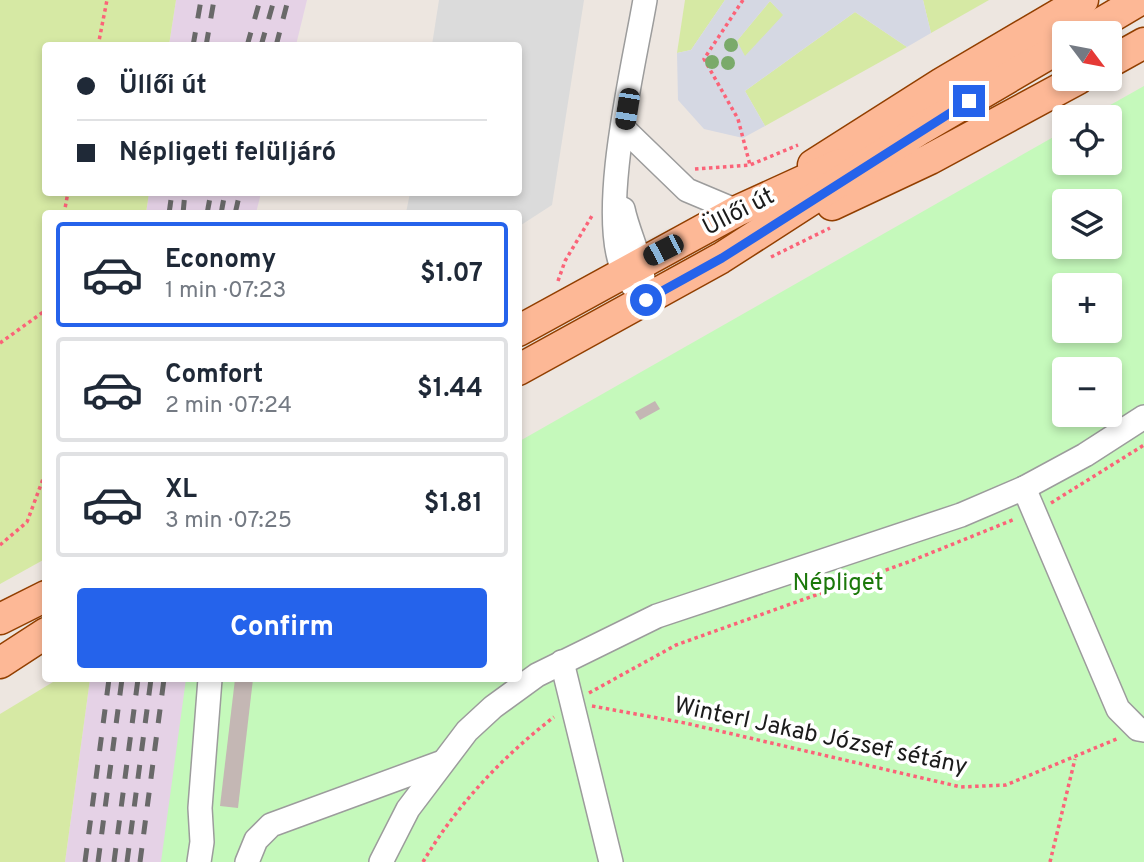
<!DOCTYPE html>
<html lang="en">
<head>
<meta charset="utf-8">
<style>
	body { margin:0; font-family:Overpass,sans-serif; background:#f2f2f3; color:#1f2937; height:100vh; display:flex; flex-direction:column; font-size:26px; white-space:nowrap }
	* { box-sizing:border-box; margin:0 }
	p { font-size:23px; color:#747a83 }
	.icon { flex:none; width:38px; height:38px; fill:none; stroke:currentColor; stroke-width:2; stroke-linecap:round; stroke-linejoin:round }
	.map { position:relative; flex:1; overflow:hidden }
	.drawer { position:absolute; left:42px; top:210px; width:480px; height:472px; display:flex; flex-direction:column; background:#fff; border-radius:7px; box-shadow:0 4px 10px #0003 }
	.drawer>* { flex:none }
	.top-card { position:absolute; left:42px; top:42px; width:480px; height:154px; border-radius:7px; box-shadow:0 4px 10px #0003; display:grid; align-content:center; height:154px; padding:0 35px; background:#fff }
	.needle { width:46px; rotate:122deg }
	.controls { position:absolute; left:1052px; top:21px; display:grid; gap:14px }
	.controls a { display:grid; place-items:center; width:70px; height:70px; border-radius:7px; background:#fff; box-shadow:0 4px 10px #0003; font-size:35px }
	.end { position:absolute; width:32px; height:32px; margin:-16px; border:9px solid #2563eb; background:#fff; box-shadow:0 0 0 4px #fff }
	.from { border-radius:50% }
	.car { position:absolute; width:21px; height:42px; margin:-21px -10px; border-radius:9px; box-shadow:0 0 5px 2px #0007; background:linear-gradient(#222 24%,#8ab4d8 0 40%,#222 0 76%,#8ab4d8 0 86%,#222 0) }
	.top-card b { display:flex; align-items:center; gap:24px; height:66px; font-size:26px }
	.top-card b+b { border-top:2px solid #e0e1e3 }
	.top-card i { width:18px; height:18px; background:#1f2937 }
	ul { padding:12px 0 0; list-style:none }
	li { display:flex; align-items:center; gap:21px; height:105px; margin:0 14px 10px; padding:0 21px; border:4px solid #e0e1e3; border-radius:7px }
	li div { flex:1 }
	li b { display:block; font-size:26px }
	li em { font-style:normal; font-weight:700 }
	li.active { border-color:#2563eb }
	li>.icon { width:63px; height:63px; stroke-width:1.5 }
	.primary-button { display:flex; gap:14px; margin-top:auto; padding:14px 35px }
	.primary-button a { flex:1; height:80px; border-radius:7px; background:#2563eb; color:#fff; font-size:28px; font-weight:700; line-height:80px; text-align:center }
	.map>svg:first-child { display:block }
</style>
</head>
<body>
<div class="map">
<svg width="1144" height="862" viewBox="0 0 1144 862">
	<rect width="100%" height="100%" fill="#ede6e0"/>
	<g fill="#e5d2e6">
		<path d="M 176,0 L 307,0 L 296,45 L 169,45 Z"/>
		<path d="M 149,193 L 149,192 L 261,193 L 256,213 L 146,213 Z"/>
		<path d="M 90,679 L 255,679 L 237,862 L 65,862 Z"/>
	</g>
	<g fill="#d6e9a4">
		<path d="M 0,0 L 176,0 L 169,45 L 46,46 L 46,192 L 149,193 L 146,213 L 46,214 L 45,559 L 0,584 Z"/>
		<path d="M 685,0 L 725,0 L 691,50 L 677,53 Z"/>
		<path d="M 923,0 L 989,0 L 931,33 Z"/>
		<path d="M 770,1 L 784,15 L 745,57 L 736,42 Z"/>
		<path d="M 855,12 L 907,47 L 765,126 L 745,91 Z"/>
		<path d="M 58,679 L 90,679 L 65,862 L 0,862 L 0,714 Z"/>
	</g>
	<path fill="#c5f9bb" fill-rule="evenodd" d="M 1144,86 L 1144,862 L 161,862 L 186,679 L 518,679 L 518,442 L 1064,131 L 1064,163 L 1110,163 L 1110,117 L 1089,117 ZM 1064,201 L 1110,201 L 1110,247 L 1064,247 ZM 1064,285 L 1110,285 L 1110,331 L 1064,331 ZM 1064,369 L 1110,369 L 1110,415 L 1064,415 Z"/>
	<path fill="#dbdbdb" d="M 439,0 L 584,0 L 552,205 L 518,227 L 518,214 L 406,213 L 410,193 L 518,192 L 518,46 L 432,45 Z"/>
	<path fill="#d5d8e3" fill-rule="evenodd" d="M 725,0 L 923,0 L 931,33 L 907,47 L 855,12 L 745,91 L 765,126 L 743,138 L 704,129 L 678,100 L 677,53 L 691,50 ZM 770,1 L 783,15 L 745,56 L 737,41 Z"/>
	<g fill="#c4b7b4">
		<path d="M 655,401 L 660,409 L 640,420 L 635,412 Z"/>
		<path d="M 235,679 L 253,679 L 238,808 L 220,806 Z"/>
	</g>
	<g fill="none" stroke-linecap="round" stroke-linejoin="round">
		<g stroke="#9c9c9c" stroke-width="26">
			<g id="minor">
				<path d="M 645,0 C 634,65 598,212 623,270 C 627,281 638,291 646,300"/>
				<path d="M 624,129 L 687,190 L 737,211"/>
				<path d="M 623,209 C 628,233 640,254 643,279"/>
				<path d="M 1024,488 L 1118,709 L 1138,729 L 1144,730"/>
				<path d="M 562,662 L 611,862"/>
				<path d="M 199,862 L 202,842 L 200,808 L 210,679"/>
				<path d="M 247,862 L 256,840 L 271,825 L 440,763"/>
				<path d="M 381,862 L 408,809 L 467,731 L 493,707 L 537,675 L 657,616 L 961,515 L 1024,488 L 1085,455 L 1144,417"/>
			</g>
		</g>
		<g stroke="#923f00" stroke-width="33">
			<g id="major">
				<path d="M 1084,33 L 1140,0"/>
				<path d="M 1110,62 L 1144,43"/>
				<path d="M 813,165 L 942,83 L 1083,0"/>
				<path d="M 832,205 L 930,159 L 1078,79"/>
				<path d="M 518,331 L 737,211 L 840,164"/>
				<path d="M 518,370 L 721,258 L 921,129 L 1064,45"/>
				<path d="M 0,619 L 46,596"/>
				<path d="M 0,663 L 46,633"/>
			</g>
		</g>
		<g stroke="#fb6378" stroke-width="3.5" stroke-dasharray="3.5 3.5" stroke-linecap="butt">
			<path d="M 743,0 L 704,59 L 738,119 L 750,165"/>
			<path d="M 98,46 L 107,0"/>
			<path d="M 695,169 L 750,165 L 798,145"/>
			<path d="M 64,214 L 68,192"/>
			<path d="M 771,257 L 830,228"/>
			<path d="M 558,281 L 565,261 L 593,214"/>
			<path d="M 0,343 L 46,310"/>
			<path d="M 1051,503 L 1144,445"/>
			<path d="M 0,545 L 27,522 L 46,471"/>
			<path d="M 589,693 L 676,645 L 911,561 L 1015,519"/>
			<path d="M 592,706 L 685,723 L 961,787 L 1006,785 L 1119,738"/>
			<path d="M 423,862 C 456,806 502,757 554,717"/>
			<path d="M 1050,862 L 1075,759"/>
		</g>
		<use href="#minor" stroke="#fff" stroke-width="23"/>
		<use href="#major" stroke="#fdb896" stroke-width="30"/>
		<g stroke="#696969" stroke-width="5" stroke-dasharray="14 14" stroke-linecap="butt">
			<path d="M 193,46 L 201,0"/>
			<path d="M 206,46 L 214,0"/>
			<path d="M 247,46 L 260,0"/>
			<path d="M 261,46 L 274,0"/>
			<path d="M 276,46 L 288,0"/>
			<path d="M 169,214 L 172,192"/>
			<path d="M 183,214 L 185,192"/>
			<path d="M 207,214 L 211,192"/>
			<path d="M 221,214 L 225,192"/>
			<path d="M 235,214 L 240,192"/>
			<path d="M 85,862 L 109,679"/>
			<path d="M 98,862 L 122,679"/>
			<path d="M 114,862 L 138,679"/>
			<path d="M 127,862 L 151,679"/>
			<path d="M 140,862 L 164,679"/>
		</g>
	</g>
	<g fill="#7aaa6a">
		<circle cx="731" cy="45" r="7"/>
		<circle cx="712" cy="62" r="7"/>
		<circle cx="728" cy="63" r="7"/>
	</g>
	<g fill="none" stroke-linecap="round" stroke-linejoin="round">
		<path stroke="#2563eb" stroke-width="9" d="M 646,300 L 722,258 L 969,101"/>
	</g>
	<g text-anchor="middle" stroke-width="7" stroke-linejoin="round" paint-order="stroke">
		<g font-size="24" fill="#1b1b1b" stroke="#fff">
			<text transform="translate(738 211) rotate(-27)" y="8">Üllői út</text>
			<text transform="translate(821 735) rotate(12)" y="8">Winterl Jakab József sétány</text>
		</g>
		<g font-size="24" fill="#1b780a" stroke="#fff">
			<text x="838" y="590">Népliget</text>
		</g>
	</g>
</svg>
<div class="controls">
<a><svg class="needle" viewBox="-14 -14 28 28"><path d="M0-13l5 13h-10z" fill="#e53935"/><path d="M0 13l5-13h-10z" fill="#747a83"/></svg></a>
<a><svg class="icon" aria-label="locate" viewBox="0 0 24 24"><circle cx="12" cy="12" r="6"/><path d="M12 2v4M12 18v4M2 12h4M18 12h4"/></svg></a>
<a><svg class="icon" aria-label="layers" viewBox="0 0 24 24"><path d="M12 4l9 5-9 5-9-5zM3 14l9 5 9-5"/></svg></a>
<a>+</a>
<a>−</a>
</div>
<i class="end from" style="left:646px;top:300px"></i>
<i class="end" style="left:969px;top:101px"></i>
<i class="car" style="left:627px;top:109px;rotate:189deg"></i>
<i class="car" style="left:663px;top:250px;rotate:243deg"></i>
<div class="top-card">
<b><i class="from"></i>Üllői út</b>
<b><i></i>Népligeti felüljáró</b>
</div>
<section class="drawer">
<ul>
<li class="active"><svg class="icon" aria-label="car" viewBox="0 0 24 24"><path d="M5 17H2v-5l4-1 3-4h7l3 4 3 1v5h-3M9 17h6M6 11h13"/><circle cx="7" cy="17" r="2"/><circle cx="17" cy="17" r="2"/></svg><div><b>Economy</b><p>1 min · 07:23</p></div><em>$1.07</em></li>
<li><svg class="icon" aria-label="car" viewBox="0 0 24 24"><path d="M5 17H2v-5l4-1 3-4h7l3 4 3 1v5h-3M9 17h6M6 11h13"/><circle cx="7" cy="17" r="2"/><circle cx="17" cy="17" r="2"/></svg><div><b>Comfort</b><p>2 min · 07:24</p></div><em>$1.44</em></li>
<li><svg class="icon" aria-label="car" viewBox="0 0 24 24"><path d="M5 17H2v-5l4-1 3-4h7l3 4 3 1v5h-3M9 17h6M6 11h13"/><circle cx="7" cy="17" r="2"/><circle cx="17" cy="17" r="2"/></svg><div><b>XL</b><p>3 min · 07:25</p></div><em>$1.81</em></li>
</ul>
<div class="primary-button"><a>Confirm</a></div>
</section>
</div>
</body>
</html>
